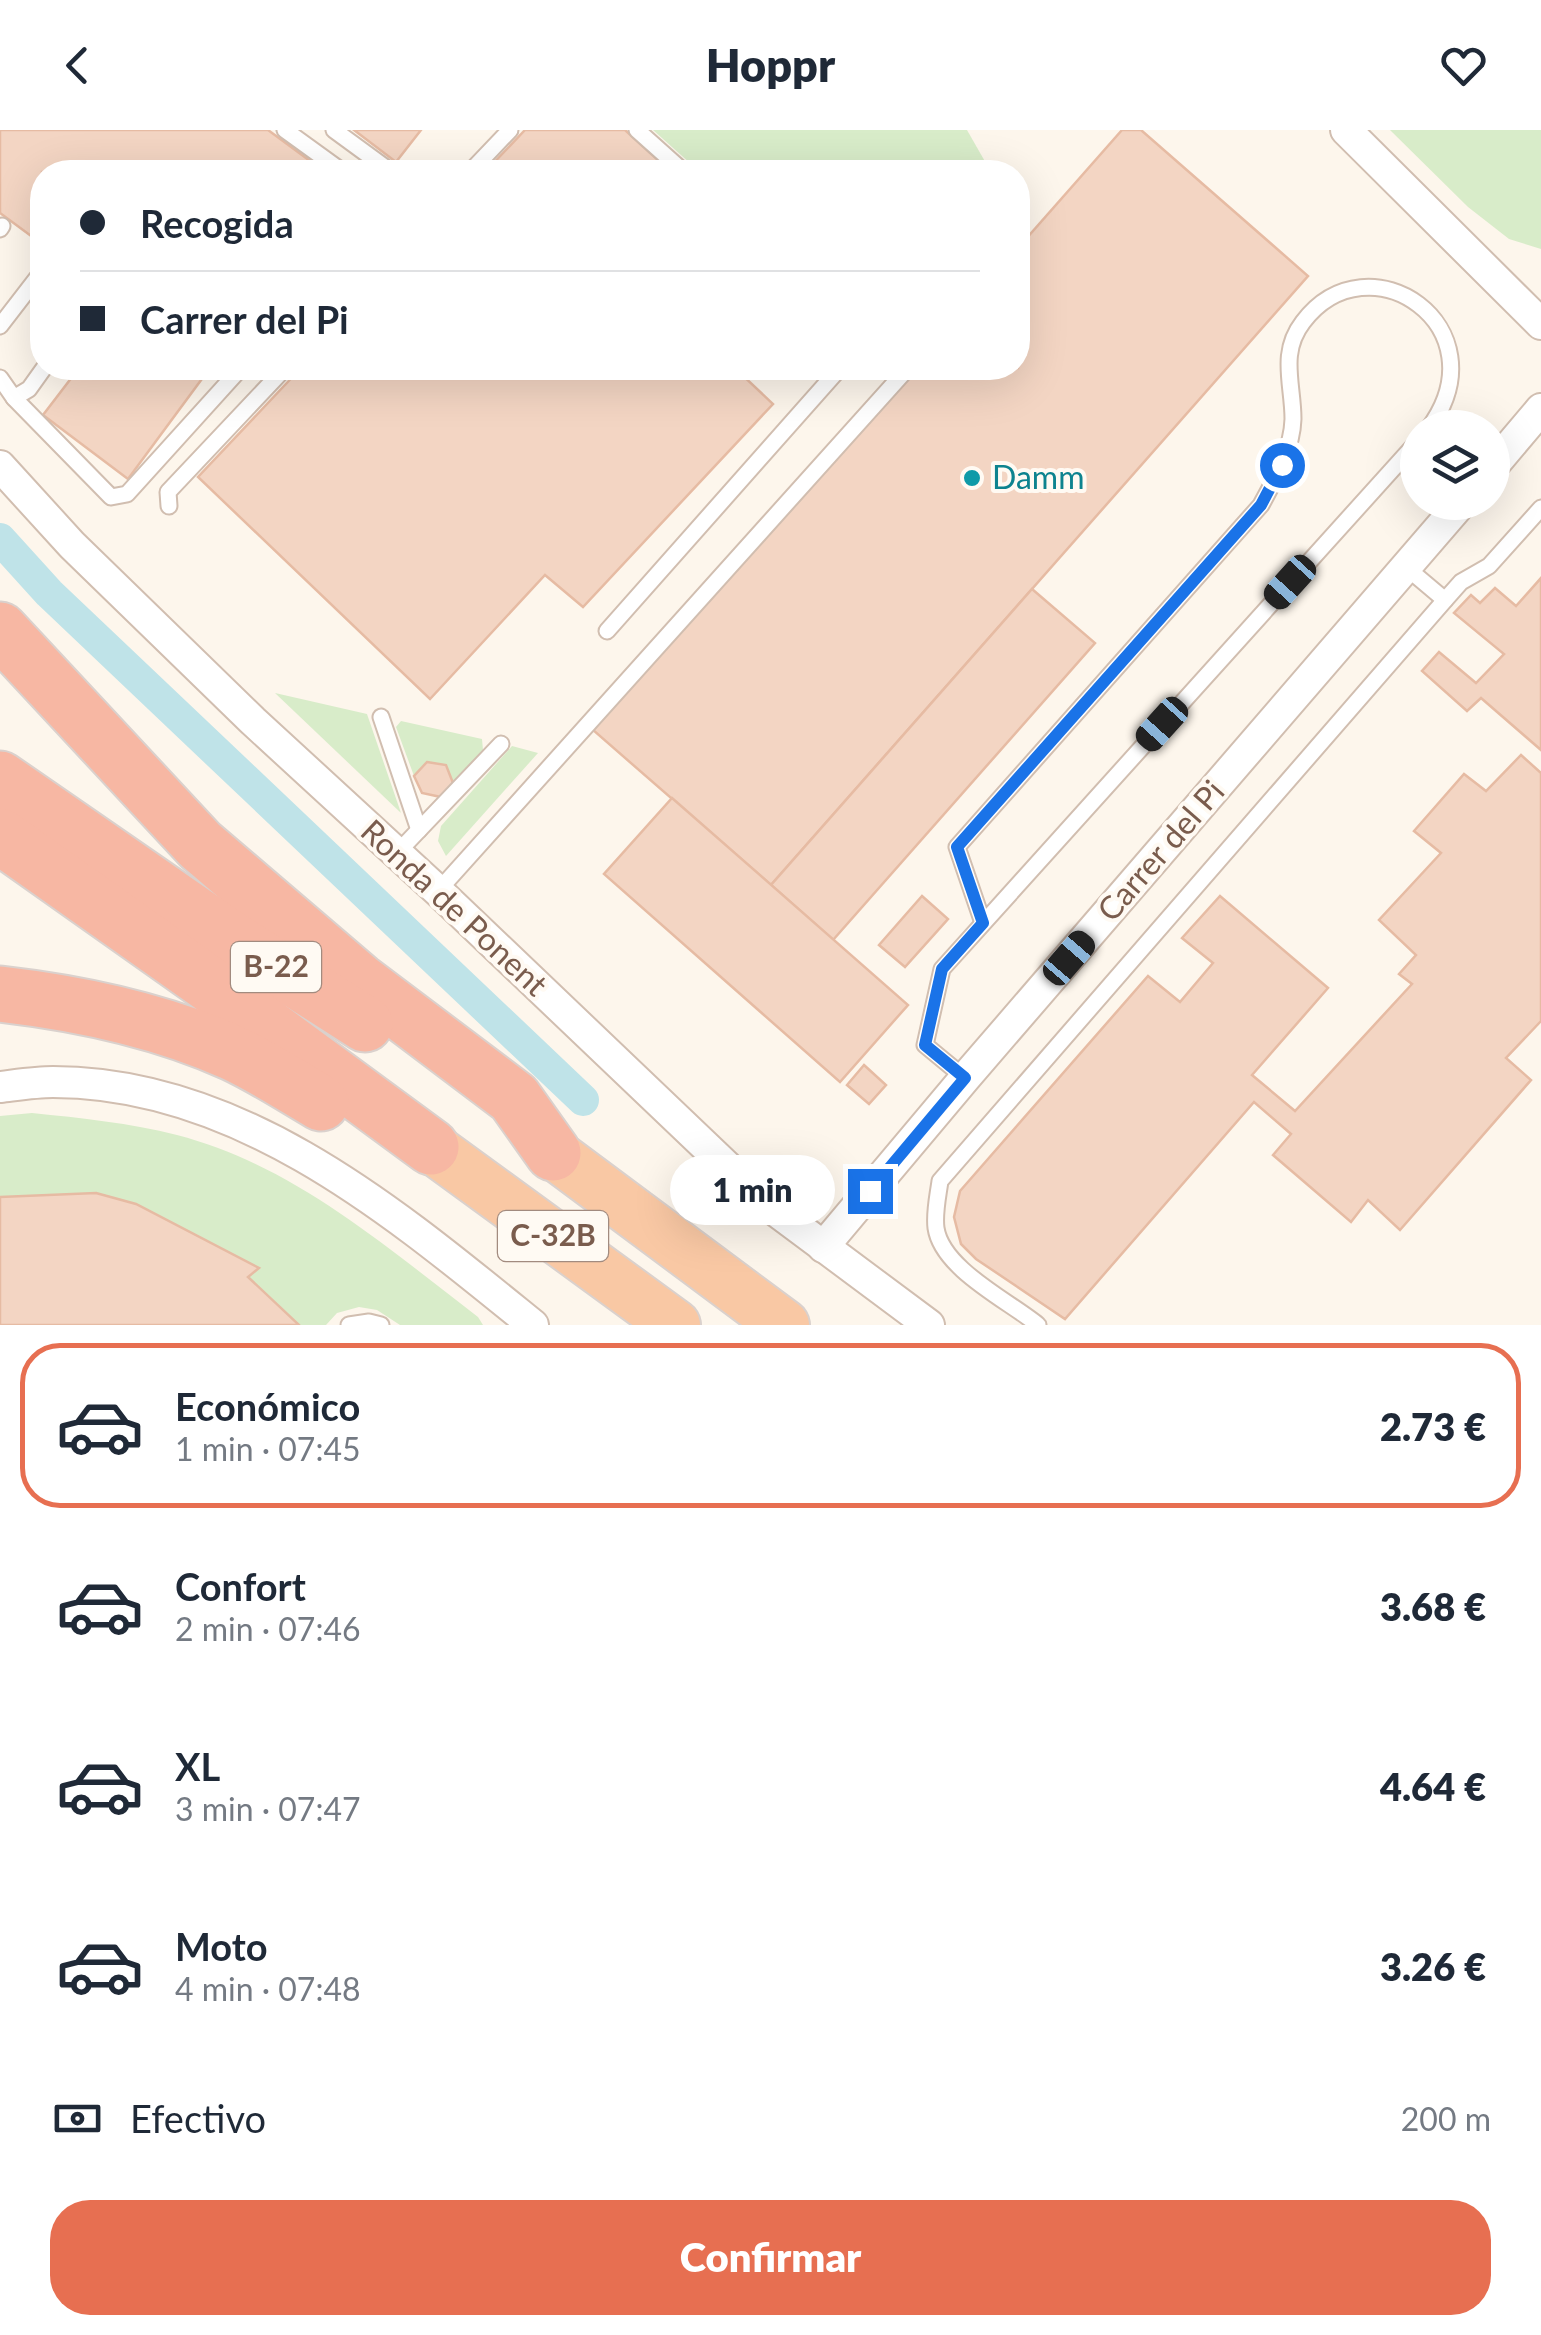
<!DOCTYPE html>
<html lang="es">
<head>
<meta charset="utf-8">
<style>
	body { margin:0; font-family:Lato,sans-serif; background:#f2f2f3; color:#1f2937; height:100vh; display:flex; flex-direction:column; font-size:38px; white-space:nowrap }
	* { box-sizing:border-box; margin:0 }
	p { font-size:32px; color:#747a83 }
	.icon { flex:none; width:55px; height:55px; fill:none; stroke:currentColor; stroke-width:2; stroke-linecap:round; stroke-linejoin:round }
	.map { position:relative; height:1195px; overflow:hidden }
	.side { display:flex; flex-direction:column; background:#fff; flex:1 }
	.side>* { flex:none }
	.guide { position:absolute; left:30px; top:30px; width:1000px; height:220px; border-radius:40px; box-shadow:0 10px 40px #0002; display:grid; align-content:center; height:220px; padding:0 50px; background:#fff }
	.tools { position:absolute; left:1400px; top:280px; display:grid; gap:20px }
	.tools a { display:grid; place-items:center; width:110px; height:110px; border-radius:50%; background:#fff; box-shadow:0 10px 40px #0002; font-size:50px }
	.end { position:absolute; width:45px; height:45px; margin:-22px; border:12px solid #1a73e8; background:#fff; box-shadow:0 0 0 5px #fff }
	.from { border-radius:50% }
	.bubble { position:absolute; height:70px; border-radius:35px; background:#fff; box-shadow:0 10px 40px #0002; font-size:32px; font-weight:800; line-height:70px; text-align:center }
	.car { position:absolute; width:30px; height:60px; margin:-30px -15px; border-radius:12px; box-shadow:0 0 8px 2px #0007; background:linear-gradient(#222 24%,#8ab4d8 0 40%,#222 0 76%,#8ab4d8 0 86%,#222 0) }
	.guide b { display:flex; align-items:center; gap:35px; height:95px; font-size:38px }
	.guide b+b { border-top:2px solid #e0e1e3 }
	.guide i { width:25px; height:25px; background:#1f2937 }
	ul { padding:18px 0 0; list-style:none }
	li { display:flex; align-items:center; gap:30px; height:165px; margin:0 20px 15px; padding:0 30px; border:5px solid transparent; border-radius:40px }
	li div { flex:1 }
	li b { display:block; font-size:38px }
	li em { font-style:normal; font-weight:800 }
	li.current { border-color:#e76f51 }
	li>.icon { width:90px; height:90px; stroke-width:1.5 }
	.pay { display:flex; align-items:center; gap:25px; height:110px; padding:0 50px; font-size:38px }
	.pay p { margin-inline-start:auto }
	.button { display:flex; gap:20px; margin-top:auto; padding:20px 50px }
	.button a { flex:1; height:115px; border-radius:40px; background:#e76f51; color:#fff; font-size:40px; font-weight:800; line-height:115px; text-align:center }
	header { display:flex; justify-content:space-between; align-items:center; height:130px; padding:0 50px; background:#fff; font-size:45px; font-weight:800 }
	.map>svg:first-child { display:block }
</style>
</head>
<body>
<header><svg class="icon" aria-label="back" viewBox="0 0 24 24"><path d="M15 5l-7 7 7 7"/></svg>Hoppr<svg class="icon" aria-label="heart" viewBox="0 0 24 24"><path d="M12 20l-8-8c-3-5 5-10 8-4 3-6 11-1 8 4z"/></svg></header>
<div class="map">
<svg width="1541" height="1195" viewBox="0 0 1541 1195">
	<rect width="100%" height="100%" fill="#fdf6ec"/>
	<g fill="#d8ecc9">
		<path d="M 653,0 L 967,0 L 991,42 L 700,42 Z"/>
		<path d="M 1390,0 L 1541,0 L 1541,119 L 1509,109 L 1468,77 Z"/>
		<path d="M 275,563 L 367,584 L 401,683 Z"/>
		<path d="M 401,591 L 482,609 L 483,620 L 453,653 L 445,635 L 427,632 L 414,646 L 396,597 Z"/>
		<path d="M 512,616 L 538,623 L 446,726 L 438,711 L 441,696 Z"/>
		<path d="M 32,983 C 81,988 130,993 177,1005 C 293,1035 385,1116 478,1187 L 483,1195 L 400,1195 L 377,1180 L 359,1177 L 337,1183 L 326,1195 L 299,1195 L 248,1147 L 258,1137 L 136,1074 L 0,1067 L 0,986 Z"/>
	</g>
	<g fill="none" stroke-linecap="round" stroke-linejoin="round">
		<path stroke="#bfe3e8" stroke-width="32" d="M 0,409 L 49,463 L 583,970"/>
	</g>
	<g fill="#f3d5c3" stroke="#e6bba3" stroke-width="2.5">
		<path d="M 0,0 L 268,0 L 325,42 L 42,42 L 42,114 L 0,83 Z"/>
		<path d="M 354,0 L 421,0 L 396,32 Z"/>
		<path d="M 525,0 L 625,0 L 671,42 L 485,42 Z"/>
		<path d="M 1122,0 L 1141,0 L 1308,146 L 771,755 L 593,600 L 912,238 L 1018,238 L 1018,118 Z"/>
		<path d="M 79,238 L 201,238 L 207,242 L 128,349 L 43,285 Z"/>
		<path d="M 301,238 L 743,238 L 739,242 L 773,274 L 583,477 L 545,445 L 430,569 L 198,347 Z"/>
		<path d="M 1541,448 L 1541,620 L 1481,568 L 1467,581 L 1422,541 L 1439,522 L 1476,553 L 1504,524 L 1454,483 L 1471,465 L 1480,473 L 1495,458 L 1516,476 Z"/>
		<path d="M 1032,459 L 1095,513 L 833,810 L 771,755 Z"/>
		<path d="M 1521,625 L 1541,643 L 1541,891 L 1506,928 L 1531,950 L 1400,1100 L 1368,1070 L 1351,1092 L 1273,1025 L 1291,1004 L 1254,972 L 1065,1189 L 976,1129 L 961,1114 L 954,1087 L 960,1061 L 1148,846 L 1180,872 L 1213,833 L 1182,808 L 1220,766 L 1328,858 L 1252,945 L 1295,981 L 1412,854 L 1399,844 L 1416,825 L 1379,790 L 1441,723 L 1414,701 L 1464,644 L 1486,661 Z"/>
		<path d="M 427,632 L 446,635 L 453,653 L 441,667 L 422,663 L 414,646 Z"/>
		<path d="M 672,668 L 908,875 L 840,952 L 604,744 Z"/>
		<path d="M 922,766 L 948,789 L 905,837 L 879,815 Z"/>
		<path d="M 864,935 L 886,955 L 869,974 L 847,955 Z"/>
		<path d="M 96,1063 L 136,1074 L 259,1138 L 248,1147 L 299,1195 L 0,1195 L 0,1067 Z"/>
	</g>
	<g fill="none" stroke-linecap="round" stroke-linejoin="round">
		<g stroke="#d1beb0" stroke-width="19">
			<g id="service">
				<path d="M 285,0 L 343,42"/>
				<path d="M 334,0 L 390,41"/>
				<path d="M 637,0 L 684,42"/>
				<path d="M 470,42 L 510,0"/>
				<path d="M 0,99 L 2,96"/>
				<path d="M 0,196 L 37,148"/>
				<path d="M 0,248 L 14,268 L 111,367 L 127,364 L 241,238"/>
				<path d="M 14,268 L 29,259 L 44,238"/>
				<path d="M 169,376 L 168,362 L 285,238"/>
				<path d="M 1407,438 L 1445,470"/>
				<path d="M 607,501 L 840,238"/>
				<path d="M 381,587 L 419,700"/>
				<path d="M 397,723 L 501,614"/>
				<path d="M 438,761 L 908,238"/>
				<path d="M 983,793 L 957,717 L 1261,375 C 1275,349 1292,320 1293,289 C 1293,254 1279,223 1303,192 C 1369,105 1503,197 1429,298"/>
				<path d="M 965,948 L 925,915 L 942,839 L 1418,311"/>
				<path d="M 349,1195 L 369,1192 L 381,1195"/>
				<path d="M 1038,1195 C 1009,1171 942,1139 936,1098 C 934,1083 938,1066 940,1051 L 1445,470 L 1461,452 L 1489,436 L 1541,378"/>
			</g>
		</g>
		<g stroke="#d1beb0" stroke-width="34">
			<g id="minor">
				<path d="M 1346,0 L 1541,194"/>
				<path d="M 0,336 L 72,415 L 253,591 L 438,761 L 764,1072 L 929,1195"/>
				<path d="M 1492,337 L 1541,279"/>
				<path d="M 0,957 C 17,955 36,952 53,952 C 241,952 395,1083 533,1195"/>
				<path d="M 823,1117 L 965,948 L 1462,372"/>
			</g>
		</g>
		<g stroke="#dad1cd" stroke-width="54">
			<g id="trunk">
				<path d="M 431,1017 L 675,1195"/>
				<path d="M 553,1023 L 784,1195"/>
			</g>
		</g>
		<g stroke="#dad1cd" stroke-width="59">
			<g id="motorway">
				<path d="M 0,500 L 200,715 L 359,851 L 514,968 L 553,1023"/>
				<path d="M 0,649 L 230,808 L 365,894"/>
				<path d="M 0,706 L 219,861 L 431,1017"/>
				<path d="M 0,864 C 79,873 160,890 233,923 C 263,937 292,956 321,973"/>
			</g>
		</g>
		<use href="#service" stroke="#fff" stroke-width="15"/>
		<use href="#minor" stroke="#fff" stroke-width="30"/>
		<use href="#trunk" stroke="#f9c8a4" stroke-width="50"/>
		<use href="#motorway" stroke="#f7b7a3" stroke-width="55"/>
	</g>
	<g fill="none" stroke-linecap="round" stroke-linejoin="round">
		<path stroke="#1a73e8" stroke-width="12" d="M 870,1061 L 965,948 L 925,915 L 942,839 L 983,793 L 957,717 L 1261,375 L 1282,335"/>
	</g>
	<circle fill="#0f9aa8" stroke="#fffaf3" stroke-width="4" cx="972" cy="348" r="10"/>
	<g text-anchor="middle" stroke-width="8" stroke-linejoin="round" paint-order="stroke">
		<g fill="#fffaf3" stroke="#a28b7f" stroke-width="2.5">
			<rect x="231" y="812" width="90" height="50" rx="8"/>
			<rect x="498" y="1081" width="110" height="50" rx="8"/>
		</g>
		<g font-size="30" font-weight="bold" fill="#7a5c4d">
			<text x="276" y="847">B-22</text>
			<text x="553" y="1116">C-32B</text>
		</g>
		<g font-size="32" fill="#0d838f" stroke="#fffaf3" text-anchor="start">
			<text x="992" y="359">Damm</text>
		</g>
		<g font-size="32" fill="#7a5c4d" stroke="#fffaf3">
			<text transform="translate(1161 721) rotate(-49)" y="11">Carrer del Pi</text>
			<text transform="translate(454 778) rotate(43)" y="11">Ronda de Ponent</text>
		</g>
	</g>
</svg>
<div class="tools">
<a><svg class="icon" aria-label="layers" viewBox="0 0 24 24"><path d="M12 4l9 5-9 5-9-5zM3 14l9 5 9-5"/></svg></a>
</div>
<i class="end from" style="left:1282px;top:335px"></i>
<i class="end" style="left:870px;top:1061px"></i>
<div class="bubble" style="left:670px;top:1025px;width:165px">1 min</div>
<i class="car" style="left:1290px;top:452px;rotate:222deg"></i>
<i class="car" style="left:1162px;top:594px;rotate:222deg"></i>
<i class="car" style="left:1069px;top:828px;rotate:41deg"></i>
<div class="guide">
<b><i class="from"></i>Recogida</b>
<b><i></i>Carrer del Pi</b>
</div>
</div>
<section class="side">
<ul>
<li class="current"><svg class="icon" aria-label="car" viewBox="0 0 24 24"><path d="M5 17H2v-5l4-1 3-4h7l3 4 3 1v5h-3M9 17h6M6 11h13"/><circle cx="7" cy="17" r="2"/><circle cx="17" cy="17" r="2"/></svg><div><b>Económico</b><p>1 min · 07:45</p></div><em>2.73 €</em></li>
<li><svg class="icon" aria-label="car" viewBox="0 0 24 24"><path d="M5 17H2v-5l4-1 3-4h7l3 4 3 1v5h-3M9 17h6M6 11h13"/><circle cx="7" cy="17" r="2"/><circle cx="17" cy="17" r="2"/></svg><div><b>Confort</b><p>2 min · 07:46</p></div><em>3.68 €</em></li>
<li><svg class="icon" aria-label="car" viewBox="0 0 24 24"><path d="M5 17H2v-5l4-1 3-4h7l3 4 3 1v5h-3M9 17h6M6 11h13"/><circle cx="7" cy="17" r="2"/><circle cx="17" cy="17" r="2"/></svg><div><b>XL</b><p>3 min · 07:47</p></div><em>4.64 €</em></li>
<li><svg class="icon" aria-label="car" viewBox="0 0 24 24"><path d="M5 17H2v-5l4-1 3-4h7l3 4 3 1v5h-3M9 17h6M6 11h13"/><circle cx="7" cy="17" r="2"/><circle cx="17" cy="17" r="2"/></svg><div><b>Moto</b><p>4 min · 07:48</p></div><em>3.26 €</em></li>
</ul>
<div class="pay"><svg class="icon" aria-label="cash" viewBox="0 0 24 24"><path d="M3 7h18v10H3z"/><circle cx="12" cy="12" r="2"/></svg>Efectivo<p>200 m</p></div>
<div class="button"><a>Confirmar</a></div>
</section>
</body>
</html>
